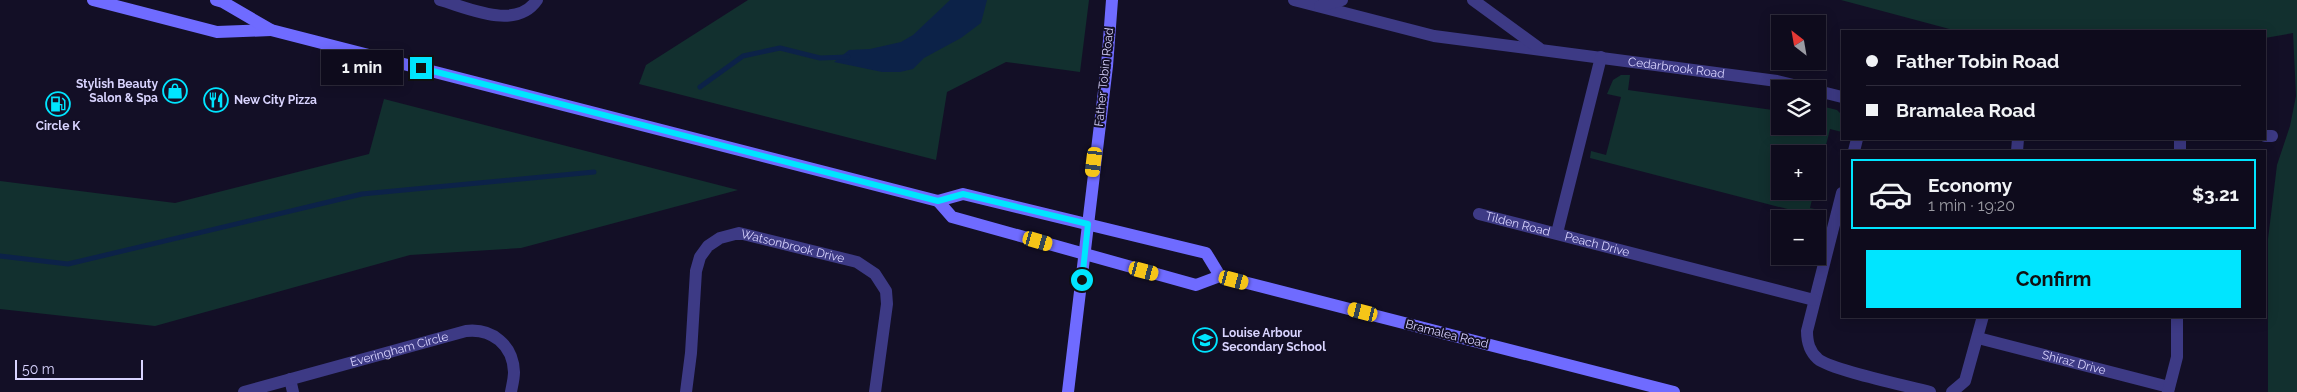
<!DOCTYPE html>
<html lang="en">
<head>
<meta charset="utf-8">
<style>
	body { margin:0; font-family:Raleway,sans-serif; background:#171425; color:#f1f3f6; height:100vh; display:flex; flex-direction:column; font-size:19px; white-space:nowrap }
	* { box-sizing:border-box; margin:0 }
	p { font-size:16px; color:#9b9ba3 }
	.icon { flex:none; width:28px; height:28px; fill:none; stroke:currentColor; stroke-width:2; stroke-linecap:round; stroke-linejoin:round }
	.map { position:relative; flex:1; overflow:hidden }
	.side { position:absolute; left:1841px; top:150px; width:425px; height:168px; display:flex; flex-direction:column; background:#0e0b1c; border-radius:0px; box-shadow:0 2px 12px #0003,0 0 0 1px #2e2b3b }
	.side>* { flex:none }
	.guide { position:absolute; left:1841px; top:30px; width:425px; height:110px; border-radius:0px; box-shadow:0 2px 12px #0003,0 0 0 1px #2e2b3b; display:grid; align-content:center; height:110px; padding:0 25px; background:#0e0b1c }
	.needle { width:32px; rotate:329deg }
	.tools { position:absolute; left:1771px; top:15px; display:grid; gap:10px }
	.tools a { display:grid; place-items:center; width:55px; height:55px; border-radius:0px; background:#0e0b1c; box-shadow:0 2px 12px #0003,0 0 0 1px #2e2b3b; font-size:25px }
	.scale { position:absolute; left:15px; bottom:12px; width:128px; box-sizing:border-box; padding-left:5px; border:2px solid #d9d4ff; border-top:0; font-size:14px; line-height:18px; white-space:nowrap; color:#d9d4ff; -webkit-text-stroke:4px #130f26; paint-order:stroke }
	.end { position:absolute; width:22px; height:22px; margin:-11px; border:6px solid #00e5ff; background:#111; box-shadow:0 0 0 2px #111 }
	.from { border-radius:50% }
	.bubble { position:absolute; height:35px; border-radius:0px; background:#0e0b1c; box-shadow:0 2px 12px #0003,0 0 0 1px #2e2b3b; font-size:16px; font-weight:700; line-height:35px; text-align:center }
	.car { position:absolute; width:15px; height:30px; margin:-15px -8px; border-radius:6px; box-shadow:0 0 4px 1px #0007; background:linear-gradient(#f5c518 24%,#345 0 40%,#f5c518 0 76%,#345 0 86%,#f5c518 0) }
	.guide b { display:flex; align-items:center; gap:18px; height:48px; font-size:19px }
	.guide b+b { border-top:1px solid #2e2b3b }
	.guide i { width:12px; height:12px; background:#f1f3f6 }
	ul { padding:9px 0 0; list-style:none }
	li { display:flex; align-items:center; gap:15px; height:70px; margin:0 10px 8px; padding:0 15px; border:2px solid transparent; border-radius:0px }
	li div { flex:1 }
	li b { display:block; font-size:19px }
	li em { font-style:normal; font-weight:700 }
	li.active { border-color:#00e5ff }
	li>.icon { width:45px; height:45px; stroke-width:1.5 }
	.cta { display:flex; gap:10px; margin-top:auto; padding:10px 25px }
	.cta a { flex:1; height:58px; border-radius:0px; background:#00e5ff; color:#111; font-size:20px; font-weight:700; line-height:58px; text-align:center }
	.map>svg:first-child { display:block }
</style>
</head>
<body>
<div class="map">
<svg width="2297" height="392" viewBox="0 0 2297 392">
	<rect width="100%" height="100%" fill="#130f26"/>
	<g fill="#12302f">
		<path d="M 748,0 L 1089,0 L 1080,72 L 1006,62 L 947,92 L 936,160 L 639,84 L 646,65 Z"/>
		<path d="M 1841,0 L 2297,0 L 2297,392 L 2268,392 L 2268,239 L 2277,165 L 2290,126 L 2296,96 L 2293,33 L 2265,38 L 2265,31 L 1957,31 Z"/>
		<path d="M 1621,75 L 1630,75 L 1628,90 L 1780,111 L 1780,126 L 1818,126 L 1818,120 L 1821,121 L 1825,107 L 1837,110 L 1842,115 L 1842,132 L 1830,129 L 1818,177 L 1818,154 L 1780,154 L 1780,191 L 1814,191 L 1810,208 L 1824,211 L 1822,218 L 1590,158 L 1591,151 L 1606,155 L 1621,97 L 1607,94 L 1613,80 Z"/>
		<path d="M 384,99 L 738,190 L 521,248 L 410,255 L 155,326 L 0,309 L 0,181 L 175,203 L 369,154 Z"/>
	</g>
	<path fill="#0c2248" d="M 950,0 L 987,0 L 981,23 L 961,38 L 924,58 L 913,69 L 900,72 L 882,72 L 834,62 L 849,50 L 870,49 L 901,42 L 913,35 Z"/>
	<g fill="none" stroke-linecap="round" stroke-linejoin="round">
		<g stroke="#0c2248" stroke-width="5">
			<path d="M 700,87 L 743,56 L 780,48 L 820,58 L 848,57"/>
			<path d="M 0,256 L 68,264 L 362,194 L 594,172"/>
		</g>
		<g stroke="#3d3a85" stroke-width="12">
			<path d="M 440,0 C 469,8 516,31 537,0"/>
			<path id="s1" d="M 1294,0 L 1434,36 L 1777,81 L 1810,89"/>
			<path d="M 1473,0 L 1539,48"/>
			<path d="M 1320,6 L 1342,0"/>
			<path d="M 1818,91 L 1842,97"/>
			<path d="M 2265,136 L 2272,136"/>
			<path d="M 2180,139 L 2180,151"/>
			<path d="M 1854,151 L 1857,139"/>
			<path d="M 2017,151 L 2018,139"/>
			<path d="M 1842,193 L 1807,331 C 1807,342 1809,351 1818,359 C 1831,370 1908,386 1930,392"/>
			<path id="s2" d="M 1479,214 L 1814,300"/>
			<path d="M 1557,233 L 1601,57"/>
			<path id="s3" d="M 1978,338 L 2169,387"/>
			<path d="M 290,379 L 293,392"/>
			<path id="s4" d="M 244,392 L 466,331 C 492,328 513,345 514,372 C 514,379 512,386 511,392"/>
			<path id="s5" d="M 686,392 L 691,353 L 696,271 L 700,257 L 708,246 L 720,238 L 739,233 L 857,262 L 875,274 L 886,291 L 887,304 L 875,392"/>
			<path d="M 1952,392 L 1965,381 L 1983,316"/>
			<path d="M 2168,392 L 2177,357 L 2177,316"/>
		</g>
		<g stroke="#6f6bff" stroke-width="12">
			<path d="M 93,0 L 217,32 L 271,30"/>
			<path d="M 216,0 L 223,2 L 271,30 L 938,201 L 963,194 L 1206,253 L 1220,276"/>
			<path d="M 938,201 L 952,217 L 1196,285 L 1220,276 L 1674,392"/>
			<path d="M 1068,392 L 1107,66 L 1112,0"/>
		</g>
	</g>
	<g fill="none" stroke-linecap="round" stroke-linejoin="round">
		<path stroke="#00e5ff" stroke-width="6" d="M 421,68 L 938,201 L 963,194 L 1088,224 L 1082,280"/>
	</g>
	<defs>
		<g id="shop-ring" transform="scale(1.25)"><circle r="9.5" fill="#130f26" stroke="#00e5ff" stroke-width="1.5"/><path d="M-5-2.5h2.3a2.7 3.5 0 0 1 5.4 0H5L5.5 6h-11ZM-1.5-2.5h3a1.5 2.3 0 0 0-3 0Z" fill="#00e5ff"/></g>
		<g id="restaurant-ring" transform="scale(1.25)"><circle r="9.5" fill="#130f26" stroke="#00e5ff" stroke-width="1.5"/><path d="M-5-6h1v4h1v-4h1v4h1v-4h1v5L-1.5 .5V6h-2V.5L-5-1ZM5-6V6H3V1.5H1.5Q1.5-4 5-6Z" fill="#00e5ff"/></g>
		<g id="fuel-ring" transform="scale(1.25)"><circle r="9.5" fill="#130f26" stroke="#00e5ff" stroke-width="1.5"/><path d="M-5.5-6h7V0h2V4h1.3V-2.5L3-4.5l.8-.8L6-3V5H2.5V1h-1V6h-7ZM-4.2-4.7v3.2H.2V-4.7Z" fill="#00e5ff"/></g>
		<g id="school-ring" transform="scale(1.25)"><circle r="9.5" fill="#130f26" stroke="#00e5ff" stroke-width="1.5"/><path d="M0-5L7-2L0 1L-7-2ZM-4 1L0 2.5L4 1V4Q0 6-4 4Z" fill="#00e5ff"/></g>
	</defs>
	<g fill-rule="evenodd">
		<use href="#shop-ring" x="175" y="91"/>
		<use href="#restaurant-ring" x="216" y="100"/>
		<use href="#fuel-ring" x="58" y="104"/>
		<use href="#school-ring" x="1205" y="340"/>
	</g>
	<g text-anchor="middle" stroke-width="4" stroke-linejoin="round" paint-order="stroke">
		<g font-size="12" fill="#d9d4ff" stroke="#130f26">
			<text dy="4" stroke="none"><textPath href="#s1" startOffset="389">Cedarbrook Road</textPath></text>
			<text transform="translate(1104 77) rotate(-84)" y="4">Father Tobin Road</text>
			<text dy="4" stroke="none"><textPath href="#s2" startOffset="40">Tilden Road</textPath></text>
			<text dy="4" stroke="none"><textPath href="#s2" startOffset="122">Peach Drive</textPath></text>
			<text dy="4" stroke="none"><textPath href="#s5" startOffset="239">Watsonbrook Drive</textPath></text>
			<text transform="translate(1447 334) rotate(14)" y="4">Bramalea Road</text>
			<text dy="4" stroke="none"><textPath href="#s4" startOffset="161">Everingham Circle</textPath></text>
			<text dy="4" stroke="none"><textPath href="#s3" startOffset="99">Shiraz Drive</textPath></text>
		</g>
		<g font-size="12" font-weight="bold" fill="#d9d4ff" stroke="#130f26" text-anchor="start">
			<text x="158" y="88" text-anchor="end">Stylish Beauty<tspan x="158" dy="14">Salon &amp; Spa</tspan></text>
			<text x="234" y="104">New City Pizza</text>
			<text x="58" y="130" text-anchor="middle">Circle K</text>
			<text x="1222" y="337">Louise Arbour<tspan x="1222" dy="14">Secondary School</tspan></text>
		</g>
	</g>
</svg>
<div class="tools">
<a><svg class="needle" viewBox="-14 -14 28 28"><path d="M0-13l5 13h-10z" fill="#e53935"/><path d="M0 13l5-13h-10z" fill="#9b9ba3"/></svg></a>
<a><svg class="icon" aria-label="layers" viewBox="0 0 24 24"><path d="M12 4l9 5-9 5-9-5zM3 14l9 5 9-5"/></svg></a>
<a>+</a>
<a>−</a>
</div>
<div class="scale">50 m</div>
<i class="end from" style="left:1082px;top:280px"></i>
<i class="end" style="left:421px;top:68px"></i>
<div class="bubble" style="left:321px;top:50px;width:82px">1 min</div>
<i class="car" style="left:1094px;top:162px;rotate:187deg"></i>
<i class="car" style="left:1038px;top:241px;rotate:106deg"></i>
<i class="car" style="left:1144px;top:271px;rotate:105deg"></i>
<i class="car" style="left:1234px;top:280px;rotate:105deg"></i>
<i class="car" style="left:1363px;top:312px;rotate:284deg"></i>
<div class="guide">
<b><i class="from"></i>Father Tobin Road</b>
<b><i></i>Bramalea Road</b>
</div>
<section class="side">
<ul>
<li class="active"><svg class="icon" aria-label="car" viewBox="0 0 24 24"><path d="M5 17H2v-5l4-1 3-4h7l3 4 3 1v5h-3M9 17h6M6 11h13"/><circle cx="7" cy="17" r="2"/><circle cx="17" cy="17" r="2"/></svg><div><b>Economy</b><p>1 min · 19:20</p></div><em>$3.21</em></li>
</ul>
<div class="cta"><a>Confirm</a></div>
</section>
</div>
</body>
</html>
